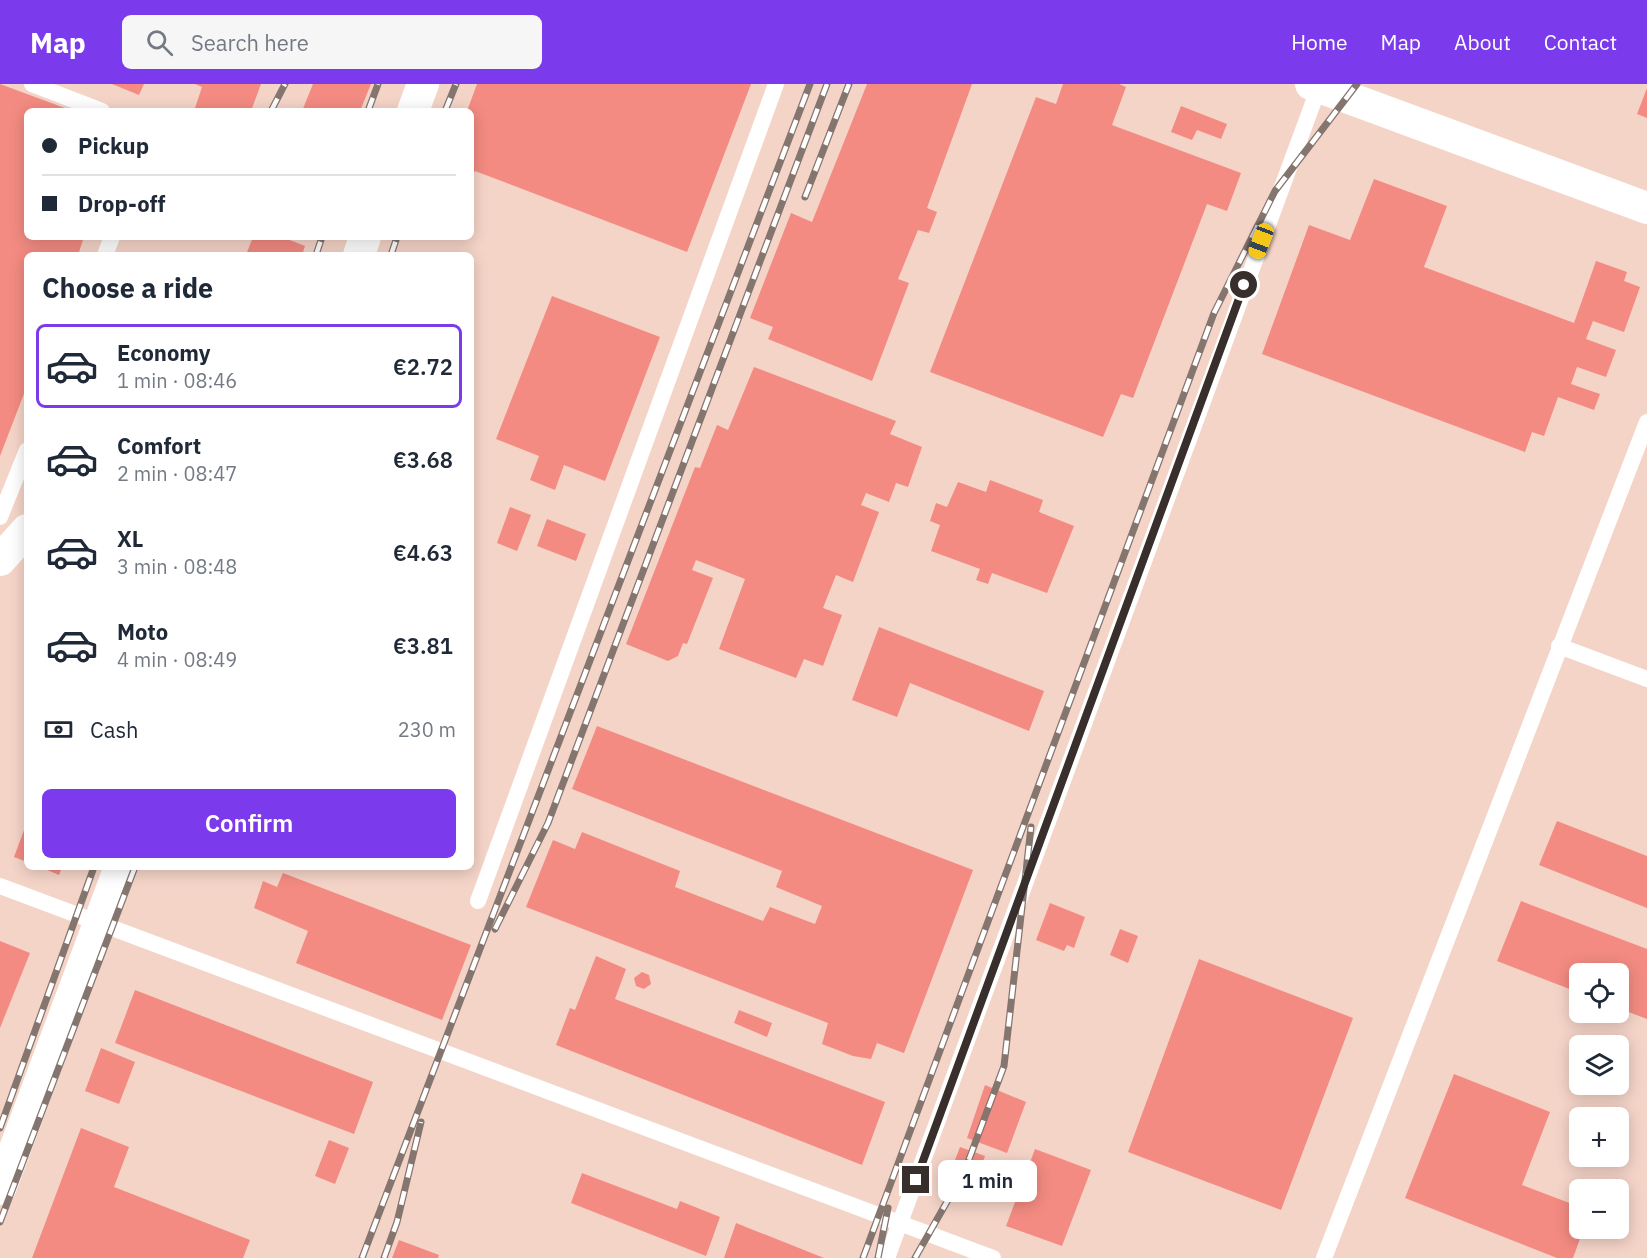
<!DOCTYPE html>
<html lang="en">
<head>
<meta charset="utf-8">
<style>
	body { margin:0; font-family:"IBM Plex Sans",sans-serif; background:#f6f6f7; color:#1f2937; height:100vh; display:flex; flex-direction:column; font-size:22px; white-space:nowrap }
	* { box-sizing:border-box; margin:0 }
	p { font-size:20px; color:#747a83 }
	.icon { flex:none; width:33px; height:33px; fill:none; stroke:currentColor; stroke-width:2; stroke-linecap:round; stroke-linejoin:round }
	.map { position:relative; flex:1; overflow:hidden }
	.side { position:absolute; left:24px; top:168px; width:450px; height:618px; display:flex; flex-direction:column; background:#fff; border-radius:9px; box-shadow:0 3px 15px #0003 }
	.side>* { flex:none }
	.top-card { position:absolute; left:24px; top:24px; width:450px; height:132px; border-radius:9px; box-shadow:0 3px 15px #0003; display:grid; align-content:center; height:132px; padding:0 18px; background:#fff }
	.tools { position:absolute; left:1569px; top:879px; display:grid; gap:12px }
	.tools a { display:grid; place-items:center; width:60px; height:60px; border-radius:9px; background:#fff; box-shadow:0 3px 15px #0003; font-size:30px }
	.end { position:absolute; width:27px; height:27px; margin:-14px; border:8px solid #382e2b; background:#fff; box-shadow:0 0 0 3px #fff }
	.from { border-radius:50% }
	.bubble { position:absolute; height:42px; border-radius:9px; background:#fff; box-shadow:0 3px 15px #0003; font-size:20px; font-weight:600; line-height:42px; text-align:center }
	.car { position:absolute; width:18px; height:36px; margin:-18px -9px; border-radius:8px; box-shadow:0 0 4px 2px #0007; background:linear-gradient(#f5c518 24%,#345 0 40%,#f5c518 0 76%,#345 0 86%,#f5c518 0) }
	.top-card b { display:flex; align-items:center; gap:21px; height:57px; font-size:22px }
	.top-card b+b { border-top:2px solid #e0e1e3 }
	.top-card i { width:15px; height:15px; background:#1f2937 }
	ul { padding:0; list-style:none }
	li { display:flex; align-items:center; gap:18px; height:84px; margin:0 12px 9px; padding:0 6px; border:3px solid transparent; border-radius:9px }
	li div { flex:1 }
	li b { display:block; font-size:22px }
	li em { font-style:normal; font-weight:600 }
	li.current { border-color:#7c3aed }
	li>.icon { width:54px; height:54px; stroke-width:1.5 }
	h2 { padding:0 18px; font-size:27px; line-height:72px }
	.pay { display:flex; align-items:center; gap:15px; height:66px; padding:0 18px; font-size:22px }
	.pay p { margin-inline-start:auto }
	.action { display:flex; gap:12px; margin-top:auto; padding:12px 18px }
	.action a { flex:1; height:69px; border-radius:9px; background:#7c3aed; color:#fff; font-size:24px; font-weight:600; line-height:69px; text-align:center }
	header { display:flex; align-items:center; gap:36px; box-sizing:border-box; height:84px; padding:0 30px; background:#7c3aed; color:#fff }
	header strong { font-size:28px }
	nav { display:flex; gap:33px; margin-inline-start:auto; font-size:21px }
	.search { width:420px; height:54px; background:#f6f6f7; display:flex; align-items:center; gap:15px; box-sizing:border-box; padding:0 21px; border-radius:9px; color:#747a83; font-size:22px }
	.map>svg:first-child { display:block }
</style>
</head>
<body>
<header>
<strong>Map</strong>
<div class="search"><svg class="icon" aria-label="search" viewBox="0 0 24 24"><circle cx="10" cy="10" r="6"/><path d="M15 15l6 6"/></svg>Search here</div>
<nav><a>Home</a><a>Map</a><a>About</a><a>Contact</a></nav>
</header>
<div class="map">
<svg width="1647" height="1174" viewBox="0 0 1647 1174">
	<rect width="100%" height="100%" fill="#fae1d8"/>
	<path fill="#f5d4c8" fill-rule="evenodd" d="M 0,0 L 1647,0 L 1647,1174 L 0,1174 ZM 27,27 L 471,27 L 471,153 L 27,153 ZM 27,171 L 471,171 L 471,783 L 27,783 ZM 1580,890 L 1618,890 L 1618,928 L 1580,928 ZM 1580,962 L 1618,962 L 1618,1000 L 1580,1000 ZM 1580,1034 L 1618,1034 L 1618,1072 L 1580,1072 ZM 1580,1106 L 1618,1106 L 1618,1144 L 1580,1144 Z"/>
	<g fill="#f38b82">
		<path d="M 0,0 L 73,27 L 27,27 L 27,153 L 84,153 L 78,171 L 27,171 L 27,302 L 0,372 Z"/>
		<path d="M 112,0 L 144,0 L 139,11 Z"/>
		<path d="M 195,0 L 261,0 L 251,27 L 194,27 L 202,3 Z"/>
		<path d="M 313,0 L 371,0 L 360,27 L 302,27 Z"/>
		<path d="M 477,0 L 751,0 L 687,168 L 475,87 L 471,95 L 471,27 L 467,27 Z"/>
		<path d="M 867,0 L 972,0 L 927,124 L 937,128 L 929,149 L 918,146 L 898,195 L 909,199 L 872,297 L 768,255 L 773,243 L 750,234 L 791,129 L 812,138 Z"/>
		<path d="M 1063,0 L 1119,0 L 1126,3 L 1112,41 L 1241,89 L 1227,127 L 1207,120 L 1133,314 L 1121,310 L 1103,353 L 930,288 L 1036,13 L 1056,20 Z"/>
		<path d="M 1647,4 L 1647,34 L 1637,30 Z"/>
		<path d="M 1181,22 L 1227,40 L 1221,55 L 1197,46 L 1192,56 L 1171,48 Z"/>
		<path d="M 1374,95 L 1447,122 L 1424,183 L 1574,239 L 1596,177 L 1627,188 L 1624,197 L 1640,203 L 1624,248 L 1593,237 L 1586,255 L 1616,266 L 1606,293 L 1577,283 L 1571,300 L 1600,310 L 1594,326 L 1558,313 L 1544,352 L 1532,348 L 1525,368 L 1262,270 L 1309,141 L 1350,156 Z"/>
		<path d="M 253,153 L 282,153 L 305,162 L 302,171 L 246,171 Z"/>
		<path d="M 552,212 L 660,253 L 605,397 L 564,381 L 555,406 L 530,396 L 539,372 L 496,355 Z"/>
		<path d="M 754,283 L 896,337 L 890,350 L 922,363 L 908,403 L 896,399 L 889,418 L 866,409 L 861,421 L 879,428 L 853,498 L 836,491 L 823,524 L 842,531 L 823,582 L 804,575 L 796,594 L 719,565 L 745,495 L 696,476 L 692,486 L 713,494 L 687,560 L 683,559 L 678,572 L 668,577 L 626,560 L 695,383 L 700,384 L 717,341 L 728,346 Z"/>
		<path d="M 990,396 L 1043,416 L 1039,428 L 1074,442 L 1047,509 L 992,489 L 988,500 L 976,496 L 980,485 L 931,467 L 940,441 L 930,437 L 936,419 L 947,423 L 958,398 L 986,408 Z"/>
		<path d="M 510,423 L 531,431 L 517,467 L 497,459 Z"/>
		<path d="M 547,435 L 586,450 L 576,477 L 537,462 Z"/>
		<path d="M 879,543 L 1044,607 L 1029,647 L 910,599 L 897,633 L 852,616 Z"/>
		<path d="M 597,642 L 973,786 L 904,969 L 877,959 L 871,975 L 853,972 L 822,960 L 828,939 L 526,823 L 553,756 L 575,765 L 582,748 L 680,787 L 675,803 L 763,837 L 770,823 L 815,840 L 822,822 L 776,803 L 782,787 L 572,705 Z"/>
		<path d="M 1557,737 L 1647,772 L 1647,824 L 1539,781 Z"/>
		<path d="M 27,738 L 27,778 L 14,773 Z"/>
		<path d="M 40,783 L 62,783 L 59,791 Z"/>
		<path d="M 283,789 L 471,861 L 442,936 L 296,879 L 308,847 L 254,824 L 263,797 L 277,803 Z"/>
		<path d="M 1521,817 L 1647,865 L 1647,935 L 1618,924 L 1618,890 L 1580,890 L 1580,909 L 1497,877 Z"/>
		<path d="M 1050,819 L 1085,833 L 1074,864 L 1067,861 L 1064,867 L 1036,856 Z"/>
		<path d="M 1120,845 L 1138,852 L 1128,879 L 1110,871 Z"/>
		<path d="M 0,857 L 30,869 L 0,944 Z"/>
		<path d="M 596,872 L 626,885 L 615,915 L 885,1018 L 862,1081 L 556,961 L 570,924 L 575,926 Z"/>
		<path d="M 1199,875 L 1353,934 L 1281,1126 L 1128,1068 Z"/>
		<path d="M 642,888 L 649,891 L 651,900 L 644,905 L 636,902 L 634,894 Z"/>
		<path d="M 135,906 L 373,998 L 354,1050 L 115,959 Z"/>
		<path d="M 739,926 L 772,939 L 767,953 L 734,939 Z"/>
		<path d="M 101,964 L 135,978 L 119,1020 L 85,1007 Z"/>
		<path d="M 1454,990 L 1550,1028 L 1522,1101 L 1580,1123 L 1580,1144 L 1584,1144 L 1573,1174 L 1557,1174 L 1405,1114 Z"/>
		<path d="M 985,1001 L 1026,1018 L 1007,1069 L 967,1054 Z"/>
		<path d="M 81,1044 L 129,1063 L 114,1103 L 250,1156 L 243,1174 L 32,1174 Z"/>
		<path d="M 329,1056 L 349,1064 L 335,1100 L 315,1092 Z"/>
		<path d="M 960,1063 L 985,1072 L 974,1103 L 948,1094 Z"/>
		<path d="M 1035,1065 L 1091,1086 L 1062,1162 L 1006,1142 Z"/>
		<path d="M 582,1089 L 677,1125 L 680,1117 L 720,1133 L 706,1172 L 571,1119 Z"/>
		<path d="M 736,1139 L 824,1174 L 724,1174 Z"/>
		<path d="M 399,1156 L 439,1171 L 438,1174 L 392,1174 Z"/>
	</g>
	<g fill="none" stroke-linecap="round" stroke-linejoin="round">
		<g stroke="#fff" stroke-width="16">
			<path d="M 32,0 L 102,27"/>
			<path d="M 105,171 L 112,153"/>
			<path d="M 0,433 L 27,366"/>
			<path d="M 1559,562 L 1647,595"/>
			<path d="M 0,802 L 993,1174"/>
			<path d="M 478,817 L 776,0"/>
			<path d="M 887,1174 L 1320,0"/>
			<path d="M 1324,1174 L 1647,338"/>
		</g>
		<g stroke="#fff" stroke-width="32">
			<path d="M 1311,0 L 1647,124"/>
			<path d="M 413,27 L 423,0"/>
			<path d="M 359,171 L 365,153"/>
			<path d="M 0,476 L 27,446"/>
			<path d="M 0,1105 L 120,783"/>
		</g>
		<g stroke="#85756f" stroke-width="7">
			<g id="rail">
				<path d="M 271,27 L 285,0"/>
				<path d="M 368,27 L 378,0"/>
				<path d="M 445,27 L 456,0"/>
				<path d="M 805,113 L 849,0"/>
				<path d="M 316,171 L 322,153"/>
				<path d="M 391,171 L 397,153"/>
				<path d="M 495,845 L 548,739 L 827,0"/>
				<path d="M 0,1044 L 94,783"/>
				<path d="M 0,1138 L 135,783"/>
				<path d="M 362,1174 L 810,0"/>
				<path d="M 384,1174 L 397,1138 L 421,1038"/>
				<path d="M 863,1174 L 1214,229 L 1275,107 L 1357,0"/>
				<path d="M 878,1174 L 888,1124"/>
				<path d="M 915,1174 L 965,1086 L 1004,982 L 1031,743"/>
			</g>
		</g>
		<use href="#rail" stroke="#fff" stroke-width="4.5" stroke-dasharray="14" stroke-linecap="butt"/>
	</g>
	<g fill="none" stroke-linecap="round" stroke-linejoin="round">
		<path stroke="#382e2b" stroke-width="8" d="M 916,1096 L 1244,201"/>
	</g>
</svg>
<div class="tools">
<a><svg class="icon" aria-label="locate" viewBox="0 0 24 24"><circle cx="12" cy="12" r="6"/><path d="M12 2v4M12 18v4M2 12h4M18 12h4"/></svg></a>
<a><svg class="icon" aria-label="layers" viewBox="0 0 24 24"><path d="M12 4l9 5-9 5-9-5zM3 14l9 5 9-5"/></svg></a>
<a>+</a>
<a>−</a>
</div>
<i class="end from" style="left:1244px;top:201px"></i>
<i class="end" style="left:916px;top:1096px"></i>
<div class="bubble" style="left:938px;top:1076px;width:99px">1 min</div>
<i class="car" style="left:1261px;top:157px;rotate:201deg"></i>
<div class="top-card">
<b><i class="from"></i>Pickup</b>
<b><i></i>Drop-off</b>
</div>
<section class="side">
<h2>Choose a ride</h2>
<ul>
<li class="current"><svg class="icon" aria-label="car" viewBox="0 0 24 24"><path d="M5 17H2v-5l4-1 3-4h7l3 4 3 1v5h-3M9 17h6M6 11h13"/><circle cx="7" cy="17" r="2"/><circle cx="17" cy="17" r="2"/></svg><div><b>Economy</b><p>1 min · 08:46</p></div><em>€2.72</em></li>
<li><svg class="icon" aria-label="car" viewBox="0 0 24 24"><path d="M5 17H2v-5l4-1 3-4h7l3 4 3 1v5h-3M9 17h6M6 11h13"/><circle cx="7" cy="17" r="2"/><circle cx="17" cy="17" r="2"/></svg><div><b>Comfort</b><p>2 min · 08:47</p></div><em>€3.68</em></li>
<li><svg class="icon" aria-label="car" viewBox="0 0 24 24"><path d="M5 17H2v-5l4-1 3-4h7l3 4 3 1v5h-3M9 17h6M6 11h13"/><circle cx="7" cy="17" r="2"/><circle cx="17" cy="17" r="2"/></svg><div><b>XL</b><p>3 min · 08:48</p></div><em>€4.63</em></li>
<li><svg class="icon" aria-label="car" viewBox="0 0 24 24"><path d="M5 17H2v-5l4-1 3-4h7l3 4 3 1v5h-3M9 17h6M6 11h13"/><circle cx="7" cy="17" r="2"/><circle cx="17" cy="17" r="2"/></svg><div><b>Moto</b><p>4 min · 08:49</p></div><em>€3.81</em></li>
</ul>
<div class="pay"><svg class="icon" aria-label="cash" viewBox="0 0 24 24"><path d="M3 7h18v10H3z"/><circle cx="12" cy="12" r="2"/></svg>Cash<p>230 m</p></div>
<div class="action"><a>Confirm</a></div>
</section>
</div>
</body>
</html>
